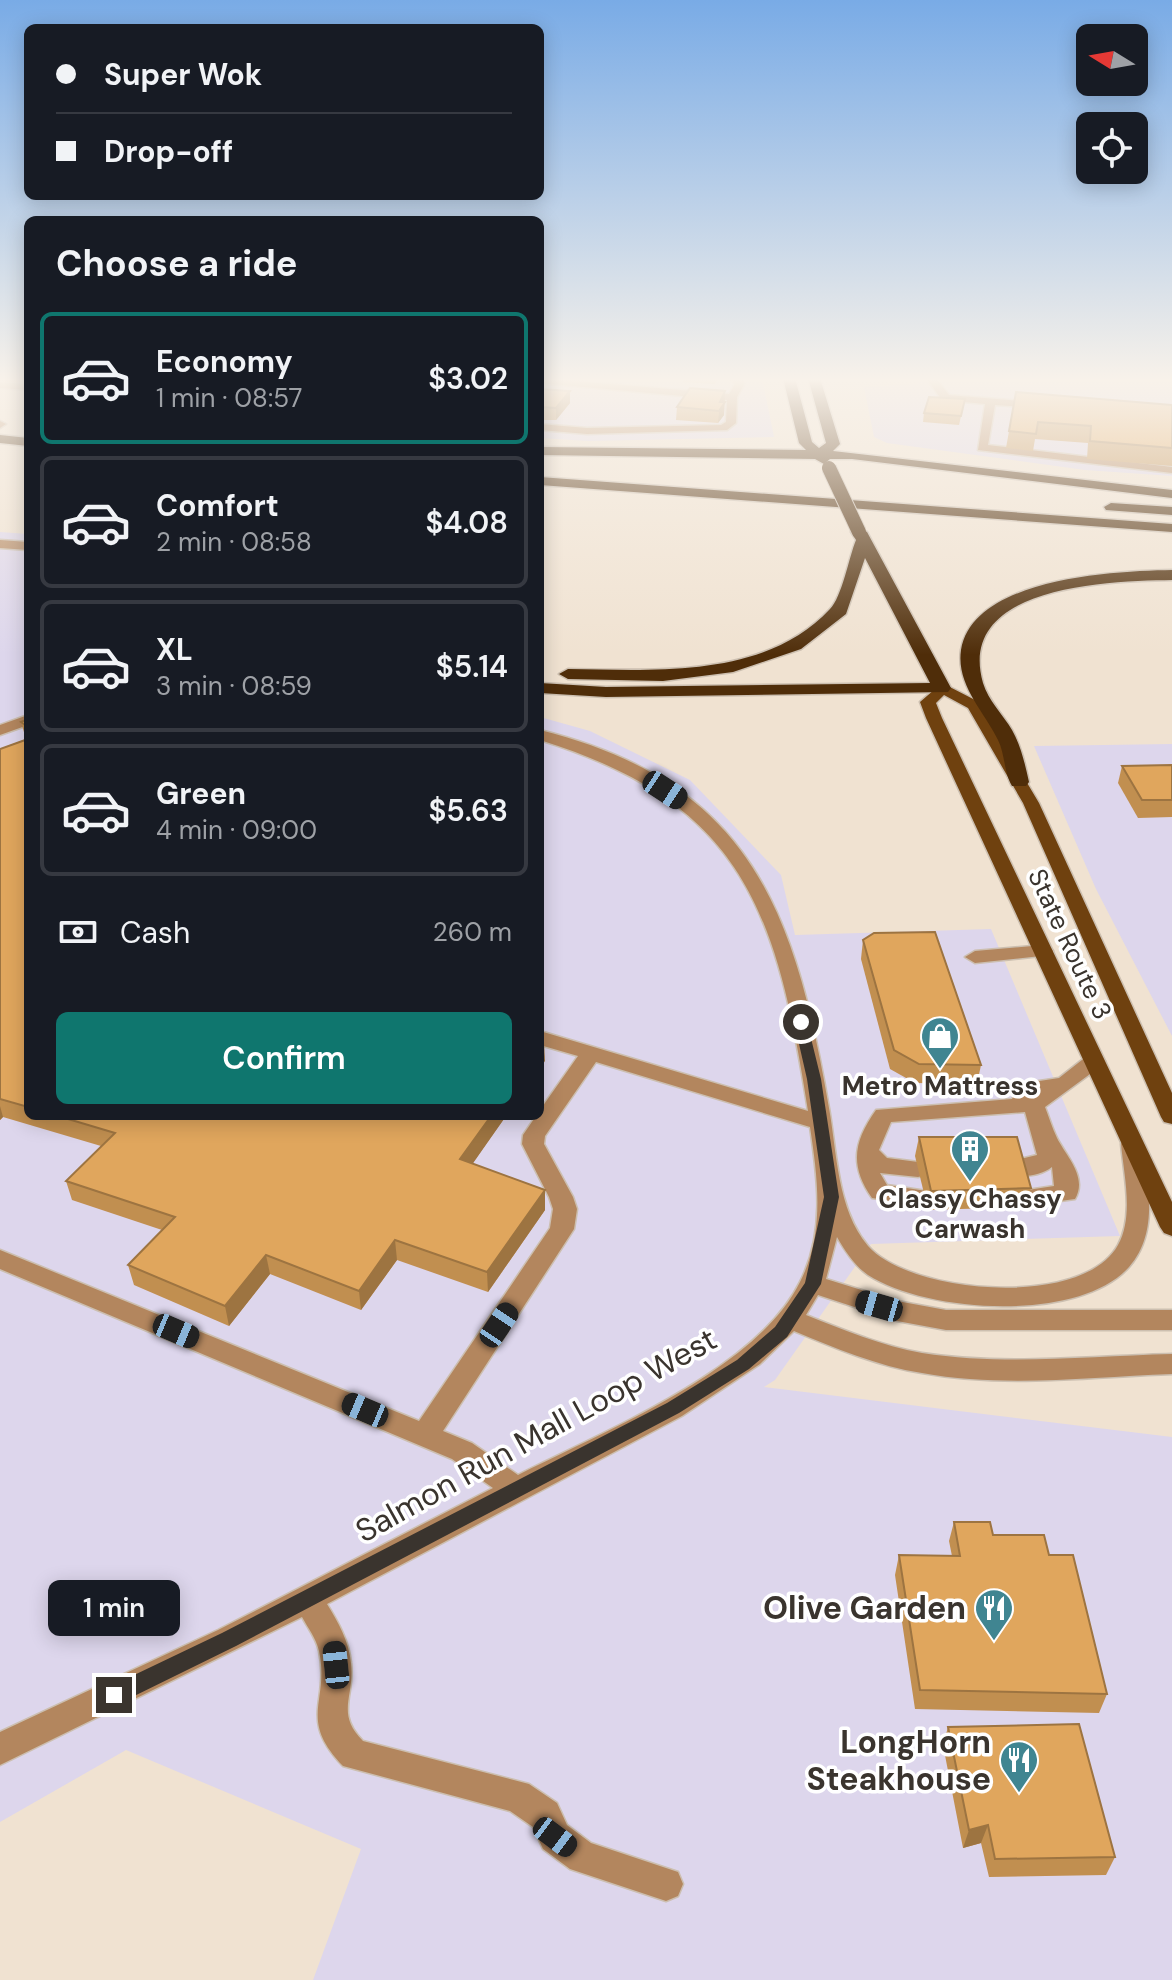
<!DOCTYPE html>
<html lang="en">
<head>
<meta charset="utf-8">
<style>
	body { margin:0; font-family:"DM Sans",sans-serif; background:#242831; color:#f1f3f6; height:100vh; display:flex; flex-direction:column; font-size:30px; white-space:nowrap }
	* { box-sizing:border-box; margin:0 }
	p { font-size:26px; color:#9ea1a6 }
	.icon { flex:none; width:44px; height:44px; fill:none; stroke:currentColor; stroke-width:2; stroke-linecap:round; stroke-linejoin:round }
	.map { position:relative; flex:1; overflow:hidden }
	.drawer { position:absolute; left:24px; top:216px; width:520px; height:904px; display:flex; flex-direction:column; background:#171b24; border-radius:12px; box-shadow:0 4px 20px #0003 }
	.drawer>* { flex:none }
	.banner { position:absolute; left:24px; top:24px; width:520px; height:176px; border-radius:12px; box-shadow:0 4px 20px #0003; display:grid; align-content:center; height:176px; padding:0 32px; background:#171b24 }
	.needle { width:52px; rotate:281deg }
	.buttons { position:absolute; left:1076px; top:24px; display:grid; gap:16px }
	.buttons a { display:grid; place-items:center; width:72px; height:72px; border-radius:12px; background:#171b24; box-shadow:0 4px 20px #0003; font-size:40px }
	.end { position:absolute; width:36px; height:36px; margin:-18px; border:10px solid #3a342e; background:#fff; box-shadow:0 0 0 4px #fff }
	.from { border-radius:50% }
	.bubble { position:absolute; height:56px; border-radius:12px; background:#171b24; box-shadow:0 4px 20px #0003; font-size:26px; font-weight:600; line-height:56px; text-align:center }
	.car { position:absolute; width:24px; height:48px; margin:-24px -12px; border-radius:10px; box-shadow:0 0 6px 2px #0007; background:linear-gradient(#222 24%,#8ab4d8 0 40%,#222 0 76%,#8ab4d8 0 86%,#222 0) }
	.banner b { display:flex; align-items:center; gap:28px; height:76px; font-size:30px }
	.banner b+b { border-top:2px solid #363941 }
	.banner i { width:20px; height:20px; background:#f1f3f6 }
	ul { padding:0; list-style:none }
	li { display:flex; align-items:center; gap:24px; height:132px; margin:0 16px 12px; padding:0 16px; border:4px solid #363941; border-radius:12px }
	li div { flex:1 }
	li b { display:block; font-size:30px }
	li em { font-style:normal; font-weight:600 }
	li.current { border-color:#0f766e }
	li>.icon { width:72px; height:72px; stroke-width:1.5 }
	h2 { padding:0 32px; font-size:36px; line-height:96px }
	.pay { display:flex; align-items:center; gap:20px; height:88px; padding:0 32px; font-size:30px }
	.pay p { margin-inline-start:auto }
	.cta { display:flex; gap:16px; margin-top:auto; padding:16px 32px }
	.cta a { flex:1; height:92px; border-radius:12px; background:#0f766e; color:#fff; font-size:32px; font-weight:600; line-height:92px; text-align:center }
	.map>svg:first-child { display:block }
</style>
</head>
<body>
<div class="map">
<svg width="1172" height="1980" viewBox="0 0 1172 1980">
	<rect width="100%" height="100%" fill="#f0e2d1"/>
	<g fill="#ddd6ec">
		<path d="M 540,378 L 762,378 L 774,437 L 588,441 L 540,438 Z"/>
		<path d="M 915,378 L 1172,378 L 1172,476 L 1085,470 L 887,443 L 874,437 L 864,387 L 917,384 Z"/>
		<path d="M 0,532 L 28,534 L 28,1116 L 540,1116 L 540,717 L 590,731 L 690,780 L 781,875 L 795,935 L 991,929 L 1120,1236 L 871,1244 L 775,1380 L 764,1387 L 1172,1437 L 1172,1980 L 313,1980 L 361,1849 L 126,1750 L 0,1822 Z"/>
		<path d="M 1172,744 L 1172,1036 L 1096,889 L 1034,746 Z"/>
	</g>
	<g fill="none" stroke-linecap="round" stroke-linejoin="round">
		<g stroke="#ccbfb0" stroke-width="3">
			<g id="minor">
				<path d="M 540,378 L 729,394 L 735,384 L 729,378 L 740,378 L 745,383 L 737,397 L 736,423 L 727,430 L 587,434 L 540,430 L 540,424 L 587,428 L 721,425 L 726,422 L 727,400 L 540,383 Z"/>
				<path d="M 926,378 L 936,378 L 949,395 L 1044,403 L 1045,405 L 1040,408 L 995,405 L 988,445 L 1172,467 L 1172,473 L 978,450 L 985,404 L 942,400 Z"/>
				<path d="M 0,382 L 28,384 L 28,390 L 0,388 Z"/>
				<path d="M 0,421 L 6,424 L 0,428 Z"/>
				<path d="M 0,540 L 28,542 L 28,550 L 0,548 Z"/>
				<path d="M 28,715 L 28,725 L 0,735 L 0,725 Z"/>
				<path d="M 540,730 C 752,783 795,912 829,1108 C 837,1153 837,1209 868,1246 C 910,1294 1083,1309 1118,1245 C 1134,1216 1124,1176 1121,1144 L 1124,1138 L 1140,1138 L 1143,1144 C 1148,1185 1159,1233 1129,1267 C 1079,1323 927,1313 868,1275 C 855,1266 845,1251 837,1237 L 826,1279 L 897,1301 L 946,1310 L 1172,1310 L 1172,1330 L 946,1330 L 897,1321 L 818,1295 L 806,1315 C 844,1330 882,1346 922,1353 C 1005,1366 1089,1356 1172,1354 L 1172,1374 C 1089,1377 1004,1388 922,1373 C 877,1366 835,1348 794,1331 L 760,1364 L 682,1416 L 327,1604 C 338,1622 349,1641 351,1663 C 355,1697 335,1713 363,1741 L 529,1784 L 557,1803 L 567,1825 L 591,1843 L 678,1872 L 683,1884 L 678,1896 L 666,1901 L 570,1869 L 543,1849 L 533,1827 L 510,1811 L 343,1766 C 297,1718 330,1702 319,1651 C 316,1638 308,1628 302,1617 L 0,1765 L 0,1732 L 218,1630 L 493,1488 L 452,1459 L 0,1269 L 0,1250 L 419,1421 L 550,1228 L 553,1209 L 549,1197 L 522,1144 L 523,1135 L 536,1116 L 540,1116 L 540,1110 L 578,1056 L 540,1045 L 540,1031 L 808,1111 C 777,914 746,804 540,740 ZM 596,1062 L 810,1127 C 818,1180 825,1233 800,1282 C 757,1370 602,1432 518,1475 L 472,1443 L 443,1431 L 574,1229 L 577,1209 L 573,1197 L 544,1144 L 545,1136 Z"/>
				<path d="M 1043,945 L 1050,947 L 1053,951 L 1050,955 L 975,963 L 965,957 L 975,951 Z"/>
				<path d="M 1094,1054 L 1105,1061 L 1101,1066 L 1045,1107 C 1049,1117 1052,1128 1057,1138 C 1066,1156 1088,1177 1075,1199 L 1023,1206 L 1015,1204 L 1011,1198 L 1015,1192 L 1054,1186 L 1052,1167 C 1040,1176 1022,1178 1008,1174 L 1005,1168 L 1008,1162 L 1037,1155 L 1025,1112 L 891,1122 L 879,1150 L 887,1158 L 926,1163 L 929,1169 L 926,1175 L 918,1177 L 880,1173 L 887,1185 L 933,1192 L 937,1198 L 933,1204 L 925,1206 L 872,1198 C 849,1165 854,1141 876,1110 L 1012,1099 L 1020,1084 L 1059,1078 L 1087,1056 Z"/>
			</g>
		</g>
		<g stroke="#ccbfb0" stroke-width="3">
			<path id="major" d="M 942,683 L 979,702 L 1039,803 L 1172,1093 L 1172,1124 L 1164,1122 L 1161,1117 L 1023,803 L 968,708 L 944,695 L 936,703 L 942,718 L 1172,1202 L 1172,1236 L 1164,1233 L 1160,1227 L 926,718 L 920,702 Z"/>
		</g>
		<g stroke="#ccbfb0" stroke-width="3">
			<g id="highway">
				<path d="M 783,378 L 795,378 L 812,442 L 819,448 L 826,443 L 808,378 L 820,378 L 840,444 L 833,451 L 1172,490 L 1172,498 L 852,459 L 830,459 L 824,464 L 815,459 L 540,455 L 540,447 L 806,450 L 799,443 Z"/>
				<path d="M 0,435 L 28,438 L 28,446 L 0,443 Z"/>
				<path d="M 540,477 L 1172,524 L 1172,532 L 540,485 Z"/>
				<path d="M 1111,503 L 1172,507 L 1172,515 L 1106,510 L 1104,507 Z"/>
				<path d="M 859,527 L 867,532 L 951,688 L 948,692 L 606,697 L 540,693 L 540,683 L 606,687 L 930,683 L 865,558 L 846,614 L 801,649 L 733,672 L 663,681 L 568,679 L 559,674 L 568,669 C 654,670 765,679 830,609 C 842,597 849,557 856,540 L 851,532 Z"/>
				<path d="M 1172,570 L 1172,580 C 1110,581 955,585 983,683 C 988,700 1003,715 1012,730 C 1021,746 1025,764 1029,782 L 1026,786 L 1012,786 C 1004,773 1005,754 998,740 C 984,711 956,685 961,650 C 973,577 1117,571 1172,570 Z"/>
			</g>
		</g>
		<use href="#minor" fill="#b3865e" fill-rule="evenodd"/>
		<use href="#major" fill="#6f410f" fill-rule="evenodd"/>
		<use href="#highway" fill="#4f2d09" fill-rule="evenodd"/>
		<g stroke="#ccbfb0" stroke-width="16" stroke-linecap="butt">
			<path id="highway-bridge" d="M 829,468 L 859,532"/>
		</g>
		<use href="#highway-bridge" stroke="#4f2d09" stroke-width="14"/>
	</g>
	<g fill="#c18f50">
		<path d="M 0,378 L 28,378 L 28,383 L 0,381 Z"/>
		<path d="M 540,378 L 580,378 L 577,382 Z"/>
		<path d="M 683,378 L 718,378 L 715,384 L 683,382 Z"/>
		<path d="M 540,389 L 570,403 L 556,420 L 540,420 Z"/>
		<path d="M 725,391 L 724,415 L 718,423 L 676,420 L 677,407 Z"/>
		<path d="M 1016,392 L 1172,405 L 1172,466 L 1087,459 L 1088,443 L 1035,439 L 1033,451 L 1006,448 Z"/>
		<path d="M 965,399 L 959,425 L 923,422 L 924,413 Z"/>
		<path d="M 28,719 L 28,1116 L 506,1116 L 472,1164 L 545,1210 L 488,1292 L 397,1260 L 361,1310 L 270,1274 L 229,1326 L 134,1285 L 128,1265 L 162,1230 L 72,1200 L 66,1181 L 101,1146 L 3,1117 L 0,1120 L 0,749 L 26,739 L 21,722 Z"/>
		<path d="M 1172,765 L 1172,817 L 1138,818 L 1118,783 L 1122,766 Z"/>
		<path d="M 863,940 L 981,1065 L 977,1084 L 915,1083 L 890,1069 L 861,959 Z"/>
		<path d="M 919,1137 L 1031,1188 L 1026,1207 L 928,1210 L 915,1156 Z"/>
		<path d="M 954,1522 L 1049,1555 L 1107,1694 L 1099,1713 L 915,1709 L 895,1575 L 899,1555 L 952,1556 L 949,1541 Z"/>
		<path d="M 948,1727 L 1115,1857 L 1106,1875 L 989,1877 L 981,1843 L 963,1848 L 943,1745 Z"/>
	</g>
	<g fill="#9d7441">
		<path d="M 570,391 L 570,403 L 556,420 L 556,408 Z"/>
		<path d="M 725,391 L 724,415 L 718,423 L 720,402 Z"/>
		<path d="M 544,1042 L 545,1061 L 540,1068 L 540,1048 Z"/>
		<path d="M 0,1106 L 3,1117 L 0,1120 Z"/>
		<path d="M 491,1116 L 506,1116 L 462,1179 L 460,1159 Z"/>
		<path d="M 545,1190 L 545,1210 L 488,1292 L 487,1272 Z"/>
		<path d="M 395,1240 L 397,1260 L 361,1310 L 359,1291 Z"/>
		<path d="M 266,1255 L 270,1274 L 229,1326 L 225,1306 Z"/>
		<path d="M 988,1825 L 981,1843 L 963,1848 L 969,1830 Z"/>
	</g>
	<g fill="#e0a65d" stroke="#9d7441" stroke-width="2">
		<path d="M 690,388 L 725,391 L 720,402 L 725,402 L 719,411 L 677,407 Z"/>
		<path d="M 540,389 L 570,391 L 556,408 L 540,407 Z"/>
		<path d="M 1016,392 L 1172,405 L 1172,448 L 1090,441 L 1091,426 L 1038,422 L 1036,434 L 1009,431 Z"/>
		<path d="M 929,397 L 965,399 L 961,416 L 924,413 Z"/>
		<path d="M 28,719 L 28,727 L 21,722 Z"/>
		<path d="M 28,739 L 28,1107 L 0,1099 L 0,749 Z"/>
		<path d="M 1172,765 L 1172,800 L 1142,800 L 1122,766 Z"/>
		<path d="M 935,932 L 981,1065 L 919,1064 L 894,1050 L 863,940 L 874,933 Z"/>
		<path d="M 58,1116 L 491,1116 L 460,1159 L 545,1190 L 487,1272 L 395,1240 L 359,1291 L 266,1255 L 225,1306 L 128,1265 L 175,1217 L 66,1181 L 115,1133 Z"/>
		<path d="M 919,1137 L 1017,1137 L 1031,1188 L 931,1191 Z"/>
		<path d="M 954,1522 L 990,1522 L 993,1535 L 1044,1535 L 1049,1555 L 1073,1555 L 1107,1694 L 920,1690 L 899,1555 L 960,1556 Z"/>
		<path d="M 1079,1724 L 1115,1857 L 995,1859 L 988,1825 L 969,1830 L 948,1727 Z"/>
	</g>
	<linearGradient id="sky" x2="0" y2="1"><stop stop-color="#79abe6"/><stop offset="0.58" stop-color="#f8f2ea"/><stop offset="1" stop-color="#f8f2ea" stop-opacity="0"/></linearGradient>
	<rect width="1172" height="655" fill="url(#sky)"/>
	<path fill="#3a342e" d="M 801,1018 L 807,1022 L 821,1079 L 839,1197 L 821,1284 L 787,1337 L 749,1369 L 679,1413 L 236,1646 L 122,1702 L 114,1705 L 107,1702 L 104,1695 L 107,1688 L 222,1633 L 667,1403 L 737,1360 L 775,1327 L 805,1283 L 824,1197 L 807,1079 L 794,1022 Z"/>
	<defs>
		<g id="shop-pin" transform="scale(2)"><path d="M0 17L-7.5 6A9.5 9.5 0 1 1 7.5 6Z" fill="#408591" stroke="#fff"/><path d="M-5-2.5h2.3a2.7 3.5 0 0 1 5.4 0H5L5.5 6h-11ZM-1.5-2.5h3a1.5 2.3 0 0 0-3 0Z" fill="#fff"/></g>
		<g id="building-pin" transform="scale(2)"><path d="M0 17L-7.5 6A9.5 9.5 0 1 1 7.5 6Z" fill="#408591" stroke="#fff"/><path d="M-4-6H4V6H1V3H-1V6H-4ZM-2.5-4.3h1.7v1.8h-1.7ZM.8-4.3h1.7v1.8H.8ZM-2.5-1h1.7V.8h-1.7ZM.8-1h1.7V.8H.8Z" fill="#fff"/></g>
		<g id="restaurant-pin" transform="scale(2)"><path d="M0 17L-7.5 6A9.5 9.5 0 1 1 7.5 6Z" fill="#408591" stroke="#fff"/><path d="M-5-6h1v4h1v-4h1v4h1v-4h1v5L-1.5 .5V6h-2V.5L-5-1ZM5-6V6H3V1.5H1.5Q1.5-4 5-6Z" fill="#fff"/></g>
	</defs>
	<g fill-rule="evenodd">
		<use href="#shop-pin" x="940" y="1036"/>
		<use href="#building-pin" x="970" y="1149"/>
		<use href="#restaurant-pin" x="994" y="1608"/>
		<use href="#restaurant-pin" x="1019" y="1760"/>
	</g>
	<g text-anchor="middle" stroke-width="7" stroke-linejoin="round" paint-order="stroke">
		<g font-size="26" fill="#3a342e" stroke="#fff">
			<text transform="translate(1070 944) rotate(65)" y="9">State Route 3</text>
		</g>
		<g font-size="26" font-weight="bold" fill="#3a342e" stroke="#fff">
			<text x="940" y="1095">Metro Mattress</text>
			<text x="970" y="1208">Classy Chassy<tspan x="970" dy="30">Carwash</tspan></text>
		</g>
		<g font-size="32" fill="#3a342e" stroke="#fff">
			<text transform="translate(536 1435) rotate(-29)" y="11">Salmon Run Mall Loop West</text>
		</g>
		<g font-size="32" font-weight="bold" fill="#3a342e" stroke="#fff" text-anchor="end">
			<text x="966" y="1619">Olive Garden</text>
			<text x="991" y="1753">LongHorn<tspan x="991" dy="37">Steakhouse</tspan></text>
		</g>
	</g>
</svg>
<div class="buttons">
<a><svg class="needle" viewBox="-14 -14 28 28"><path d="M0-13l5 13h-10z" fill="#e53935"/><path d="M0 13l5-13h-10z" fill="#9ea1a6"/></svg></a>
<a><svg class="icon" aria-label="locate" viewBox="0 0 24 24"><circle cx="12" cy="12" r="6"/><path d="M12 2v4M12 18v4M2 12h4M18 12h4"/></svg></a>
</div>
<i class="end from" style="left:801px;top:1022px"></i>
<i class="end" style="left:114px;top:1695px"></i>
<div class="bubble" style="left:48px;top:1580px;width:132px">1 min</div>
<i class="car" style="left:665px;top:790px;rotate:123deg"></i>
<i class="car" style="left:879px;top:1306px;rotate:286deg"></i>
<i class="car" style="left:499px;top:1325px;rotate:34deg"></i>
<i class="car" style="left:176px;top:1331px;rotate:113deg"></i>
<i class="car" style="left:365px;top:1410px;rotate:293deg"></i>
<i class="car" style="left:336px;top:1665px;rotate:354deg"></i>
<i class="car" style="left:555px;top:1837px;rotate:127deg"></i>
<div class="banner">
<b><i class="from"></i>Super Wok</b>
<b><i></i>Drop-off</b>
</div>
<section class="drawer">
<h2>Choose a ride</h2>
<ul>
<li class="current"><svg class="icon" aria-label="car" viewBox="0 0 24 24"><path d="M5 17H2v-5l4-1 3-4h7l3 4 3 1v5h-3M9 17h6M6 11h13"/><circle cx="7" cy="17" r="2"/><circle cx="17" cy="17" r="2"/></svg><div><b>Economy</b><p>1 min · 08:57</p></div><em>$3.02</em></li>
<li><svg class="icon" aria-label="car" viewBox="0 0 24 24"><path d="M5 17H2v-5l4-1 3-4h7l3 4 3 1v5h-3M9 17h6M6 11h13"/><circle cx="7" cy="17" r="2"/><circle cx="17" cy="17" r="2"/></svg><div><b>Comfort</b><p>2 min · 08:58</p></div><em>$4.08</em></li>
<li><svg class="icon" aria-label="car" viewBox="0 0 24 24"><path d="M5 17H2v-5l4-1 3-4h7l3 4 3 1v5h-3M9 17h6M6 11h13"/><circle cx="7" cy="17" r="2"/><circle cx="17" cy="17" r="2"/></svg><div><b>XL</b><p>3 min · 08:59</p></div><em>$5.14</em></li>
<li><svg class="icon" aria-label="car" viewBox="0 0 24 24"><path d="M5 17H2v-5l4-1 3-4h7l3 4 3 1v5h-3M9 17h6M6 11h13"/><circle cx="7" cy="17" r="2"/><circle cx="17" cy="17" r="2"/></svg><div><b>Green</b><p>4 min · 09:00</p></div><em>$5.63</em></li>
</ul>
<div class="pay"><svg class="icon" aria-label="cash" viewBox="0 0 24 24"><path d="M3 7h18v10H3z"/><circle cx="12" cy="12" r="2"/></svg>Cash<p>260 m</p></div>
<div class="cta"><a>Confirm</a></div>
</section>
</div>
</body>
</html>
